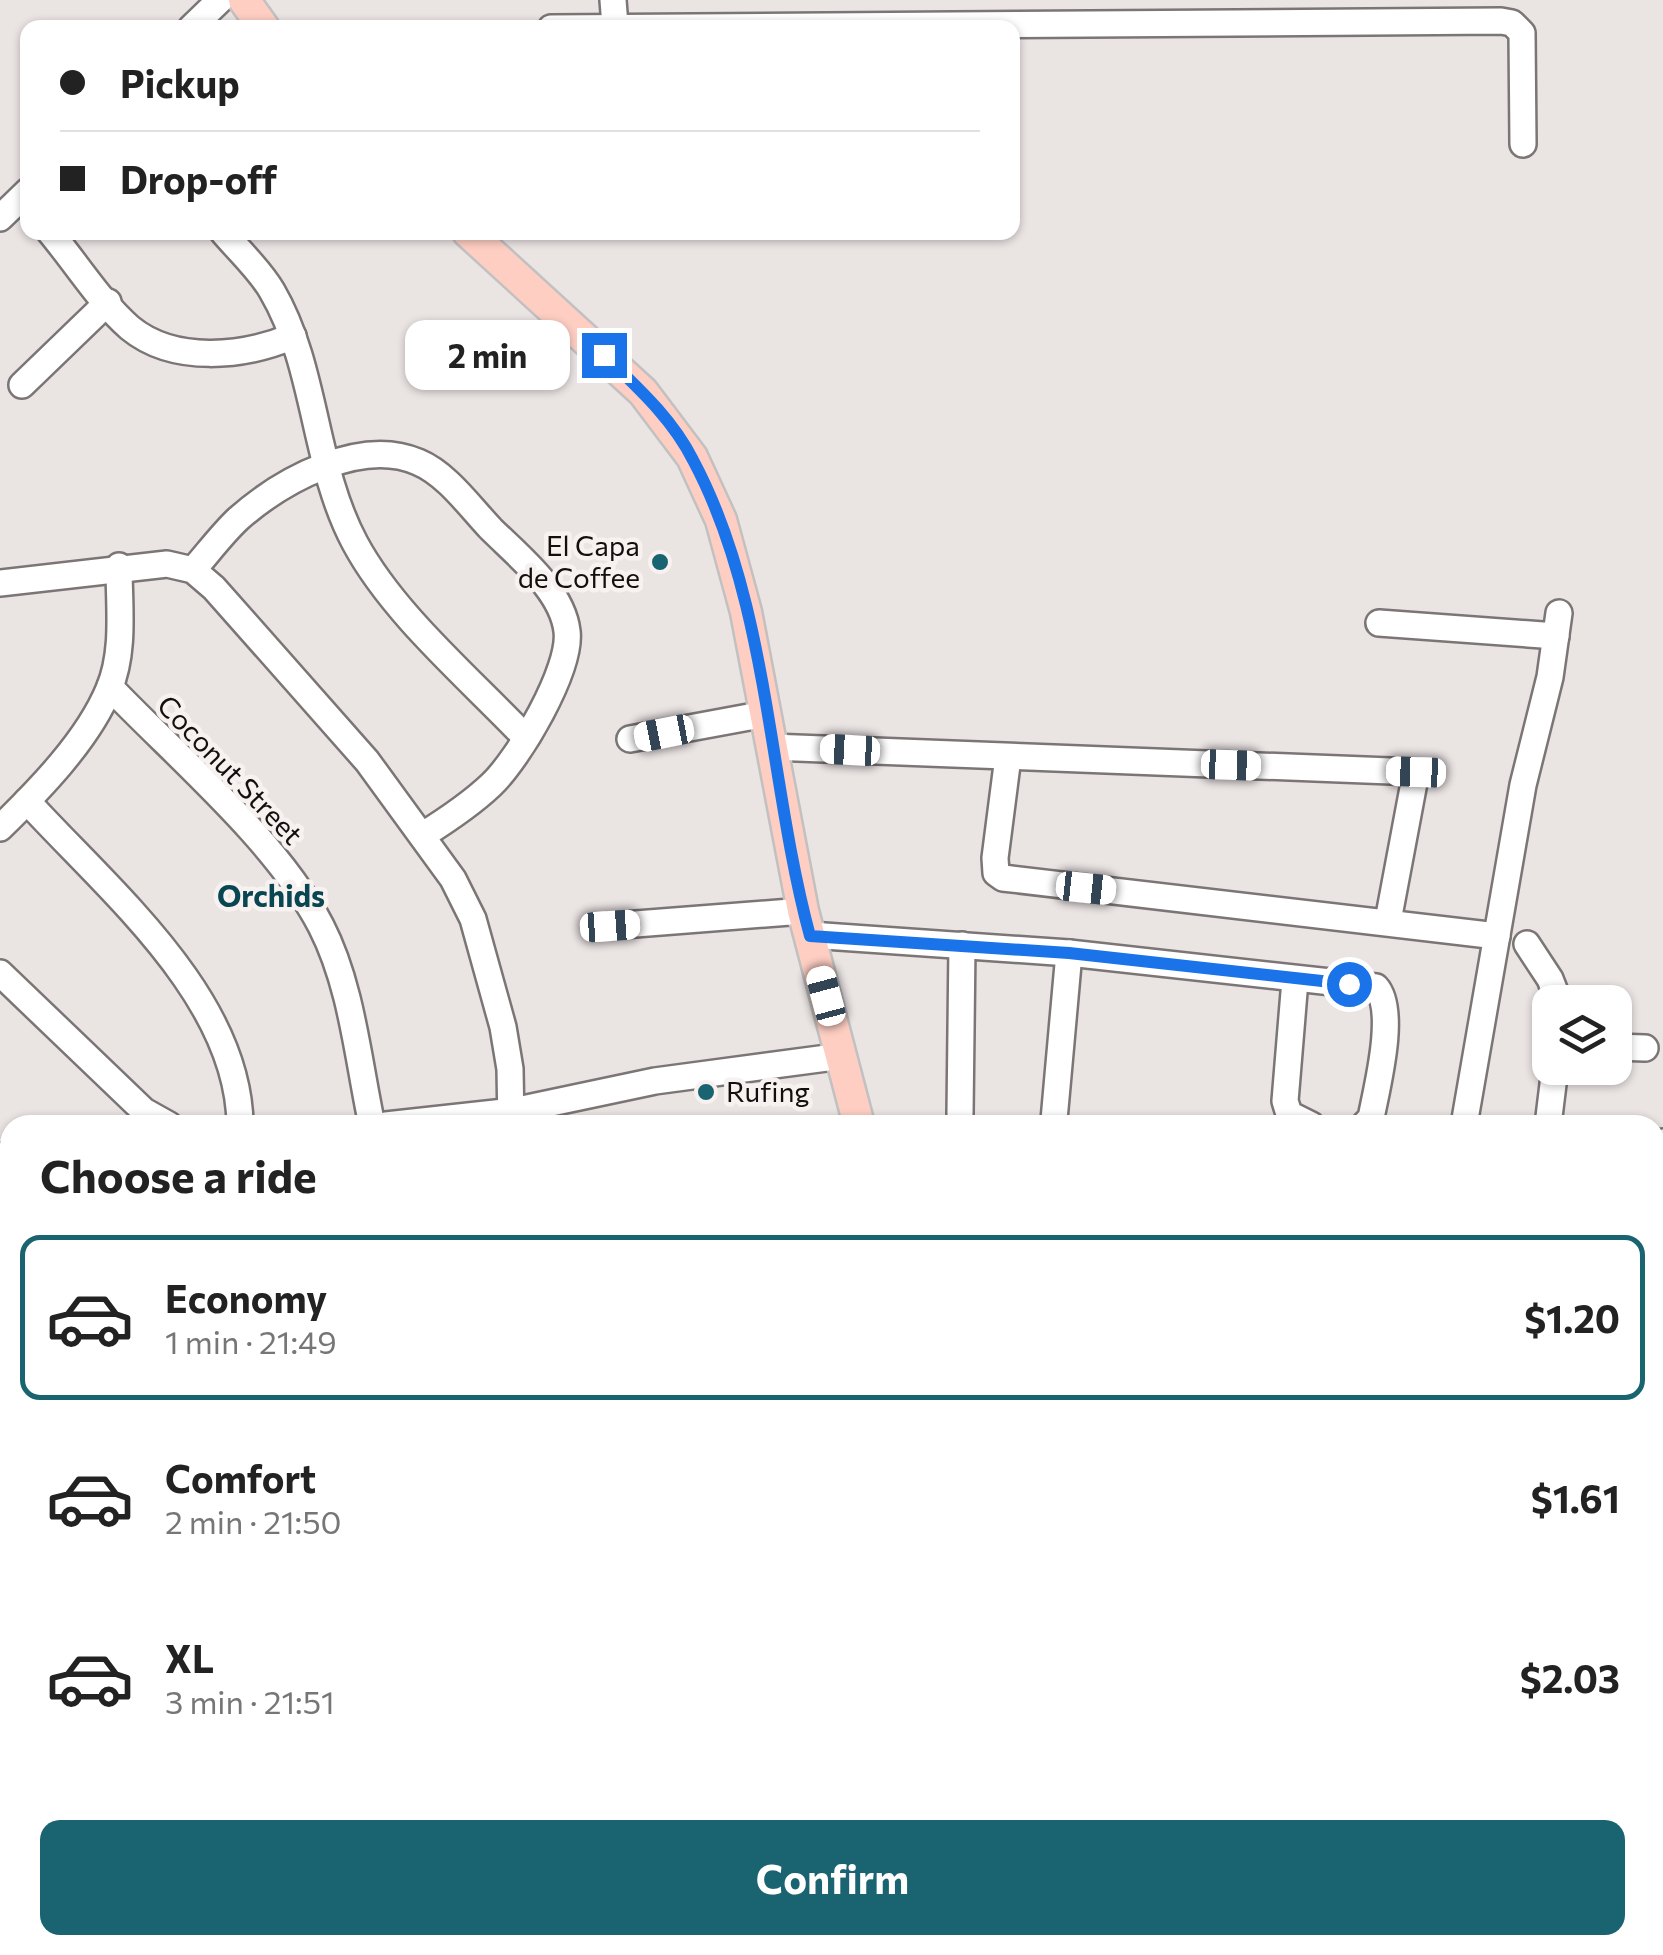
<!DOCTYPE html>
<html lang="en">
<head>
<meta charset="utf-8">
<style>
	body { margin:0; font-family:Commissioner,sans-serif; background:#f6f6f6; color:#222; height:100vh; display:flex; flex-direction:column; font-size:38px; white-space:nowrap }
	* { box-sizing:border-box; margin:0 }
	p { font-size:32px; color:#767676 }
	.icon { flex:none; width:55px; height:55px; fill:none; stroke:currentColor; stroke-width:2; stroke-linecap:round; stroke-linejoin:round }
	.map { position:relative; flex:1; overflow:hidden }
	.details { position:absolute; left:0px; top:1115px; width:1665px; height:840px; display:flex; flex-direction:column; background:#fff; border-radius:30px 30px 0 0; box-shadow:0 2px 8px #0004 }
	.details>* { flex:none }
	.banner { position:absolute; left:20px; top:20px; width:1000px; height:220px; border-radius:20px; box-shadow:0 2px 8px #0004; display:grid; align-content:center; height:220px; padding:0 40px; background:#fff }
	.controls { position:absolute; left:1532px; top:985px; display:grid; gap:20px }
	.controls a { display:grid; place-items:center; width:100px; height:100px; border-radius:20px; background:#fff; box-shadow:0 2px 8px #0004; font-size:50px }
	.end { position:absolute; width:45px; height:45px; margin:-22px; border:12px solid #1a73e8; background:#fff; box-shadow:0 0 0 5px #fff }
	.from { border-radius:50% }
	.bubble { position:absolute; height:70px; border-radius:20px; background:#fff; box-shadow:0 2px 8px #0004; font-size:32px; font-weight:700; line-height:70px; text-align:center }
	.car { position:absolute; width:30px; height:60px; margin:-30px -15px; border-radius:12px; box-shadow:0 0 8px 2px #0007; background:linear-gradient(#fff 24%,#345 0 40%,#fff 0 76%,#345 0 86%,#fff 0) }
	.banner b { display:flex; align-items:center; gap:35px; height:95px; font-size:38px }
	.banner b+b { border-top:2px solid #e0e0e0 }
	.banner i { width:25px; height:25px; background:#222 }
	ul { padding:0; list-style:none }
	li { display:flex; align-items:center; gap:30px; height:165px; margin:0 20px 15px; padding:0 20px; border:5px solid transparent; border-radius:20px }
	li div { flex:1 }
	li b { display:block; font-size:38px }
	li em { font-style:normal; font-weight:700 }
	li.selected { border-color:#1a6371 }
	li>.icon { width:90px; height:90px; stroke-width:1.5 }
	h2 { padding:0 40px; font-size:45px; line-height:120px }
	.action { display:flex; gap:20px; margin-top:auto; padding:20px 40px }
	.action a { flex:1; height:115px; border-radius:20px; background:#1a6371; color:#fff; font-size:40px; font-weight:700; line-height:115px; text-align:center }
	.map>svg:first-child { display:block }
</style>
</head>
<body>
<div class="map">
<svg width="1663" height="1955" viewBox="0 0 1663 1955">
	<rect width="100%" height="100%" fill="#eae4e3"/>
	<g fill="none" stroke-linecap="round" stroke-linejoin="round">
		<g stroke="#7b7675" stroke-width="30">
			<g id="minor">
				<path d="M 613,0 L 615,26"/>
				<path d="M 191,28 L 220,0"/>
				<path d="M 551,28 L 1501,21 L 1512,23 L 1522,33 L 1523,144"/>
				<path d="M 0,218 L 28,191"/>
				<path d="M 50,232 C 76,263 100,302 130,328 C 174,364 244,357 293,336"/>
				<path d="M 223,232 C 239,251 260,270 272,291 C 317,368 313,465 355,543 C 393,614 469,678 525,737"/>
				<path d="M 22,385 L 108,302"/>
				<path d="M 193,570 C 208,553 222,534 238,519 C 282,480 361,437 418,462 C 447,474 470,507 491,529 C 518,556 562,590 567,631 C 572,669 518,760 491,785 C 470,805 447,820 423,835"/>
				<path d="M 0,583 L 167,564 L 193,570 L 214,588 L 367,761 L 453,879 L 473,919 L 503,1027 L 510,1069 L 511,1125"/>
				<path d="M 1379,623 L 1556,636"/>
				<path d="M 110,687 C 177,757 277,841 321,926 C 352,986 358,1060 372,1125"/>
				<path d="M 630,739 L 765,714"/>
				<path d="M 771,747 L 1416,772 L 1388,921"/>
				<path d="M 1008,757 L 995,858 L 996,873 L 1003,878 L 1497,936"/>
				<path d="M 27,801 C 107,889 239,997 240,1125"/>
				<path d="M 0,828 C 39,790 88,740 109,689 C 125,652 119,606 119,566"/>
				<path d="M 610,926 L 803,911"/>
				<path d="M 810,935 L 1069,953 L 1376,987 C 1397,1010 1377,1087 1371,1118 L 1364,1125"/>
				<path d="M 1527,944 L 1550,979 L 1559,1002"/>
				<path d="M 0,973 L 144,1111 L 169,1125"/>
				<path d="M 1295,980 L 1285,1101 L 1289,1114 L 1311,1125"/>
				<path d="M 1615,1047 L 1645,1048"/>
				<path d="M 960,1114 L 962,945"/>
				<path d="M 1054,1120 L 1069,953"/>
				<path d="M 386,1125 L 513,1111 L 655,1081 L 842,1056"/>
				<path d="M 1464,1125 L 1523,785 L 1550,677 L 1559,613"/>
				<path d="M 1548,1125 L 1555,1068"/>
				<path d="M 1655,1147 L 1663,1142"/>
				<path d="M 0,1156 L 10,1163"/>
				<path d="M 0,1353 L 10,1359"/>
				<path d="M 0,1427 L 10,1398"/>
				<path d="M 0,1526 L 10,1600"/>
				<path d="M 1655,1526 L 1662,1507 L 1663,1452"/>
				<path d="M 1655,1884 L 1663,1887"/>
				<path d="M 0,1924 L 10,1920"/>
				<path d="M 631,1945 L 641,1955"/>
				<path d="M 416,1955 L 417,1945"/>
				<path d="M 985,1955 L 999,1945"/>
			</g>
		</g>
		<g stroke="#c1c1c1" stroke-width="35">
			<g id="major">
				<path d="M 244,0 L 264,28"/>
				<path d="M 468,232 L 643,392 L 692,457 L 721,520 L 746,612 L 803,911 L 859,1125"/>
				<path d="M 1114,1945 L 1118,1955"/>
			</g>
		</g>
		<use href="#minor" stroke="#fff" stroke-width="25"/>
		<use href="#major" stroke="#fecec3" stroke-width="30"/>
	</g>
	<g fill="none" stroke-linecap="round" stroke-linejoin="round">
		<path stroke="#1a73e8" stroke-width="12" d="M 604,355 C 637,387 672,418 693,460 C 769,602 768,781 810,936 L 1069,953 L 1349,984"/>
	</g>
	<g fill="#1a6371" stroke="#f7f1f0" stroke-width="4">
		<circle cx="660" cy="562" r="10"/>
		<circle cx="706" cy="1092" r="10"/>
	</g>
	<g text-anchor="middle" stroke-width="9" stroke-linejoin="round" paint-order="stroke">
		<g font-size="28" fill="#11100f" stroke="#f7f1f0" text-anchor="end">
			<text x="640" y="556">El Capa<tspan x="640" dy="32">de Coffee</tspan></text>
			<text x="726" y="1102" text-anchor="start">Rufing</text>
		</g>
		<g font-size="28" fill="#11100f" stroke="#f7f1f0">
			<text transform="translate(230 770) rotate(46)" y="10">Coconut Street</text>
		</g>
		<g font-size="30" font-weight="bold" fill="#084651" stroke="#f7f1f0">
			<text x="271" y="907">Orchids</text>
		</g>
	</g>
</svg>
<div class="controls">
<a><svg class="icon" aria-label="layers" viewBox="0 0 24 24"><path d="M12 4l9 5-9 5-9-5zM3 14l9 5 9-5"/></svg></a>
</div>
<i class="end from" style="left:1349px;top:984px"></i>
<i class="end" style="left:604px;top:355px"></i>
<div class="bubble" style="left:405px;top:320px;width:165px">2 min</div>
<i class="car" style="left:664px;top:733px;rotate:259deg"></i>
<i class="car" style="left:850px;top:750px;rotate:273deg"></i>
<i class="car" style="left:1231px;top:765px;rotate:92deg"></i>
<i class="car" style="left:1416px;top:772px;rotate:272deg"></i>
<i class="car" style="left:1086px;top:888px;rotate:96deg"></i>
<i class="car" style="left:610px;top:926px;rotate:86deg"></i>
<i class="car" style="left:826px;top:996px;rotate:345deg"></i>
<div class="banner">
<b><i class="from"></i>Pickup</b>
<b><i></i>Drop-off</b>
</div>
<section class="details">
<h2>Choose a ride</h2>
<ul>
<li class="selected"><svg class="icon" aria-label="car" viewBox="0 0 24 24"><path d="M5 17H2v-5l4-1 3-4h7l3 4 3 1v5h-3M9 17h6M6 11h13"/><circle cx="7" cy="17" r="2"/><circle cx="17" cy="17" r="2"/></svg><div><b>Economy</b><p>1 min · 21:49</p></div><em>$1.20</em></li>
<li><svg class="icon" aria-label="car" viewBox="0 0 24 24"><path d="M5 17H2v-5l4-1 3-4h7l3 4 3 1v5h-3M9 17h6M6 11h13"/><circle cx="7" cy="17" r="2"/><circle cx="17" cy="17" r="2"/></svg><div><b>Comfort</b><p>2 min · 21:50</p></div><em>$1.61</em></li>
<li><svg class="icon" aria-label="car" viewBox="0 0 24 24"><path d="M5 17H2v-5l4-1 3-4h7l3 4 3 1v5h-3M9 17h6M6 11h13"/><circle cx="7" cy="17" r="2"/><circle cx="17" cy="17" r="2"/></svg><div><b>XL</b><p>3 min · 21:51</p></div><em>$2.03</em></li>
</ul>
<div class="action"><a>Confirm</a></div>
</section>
</div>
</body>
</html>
